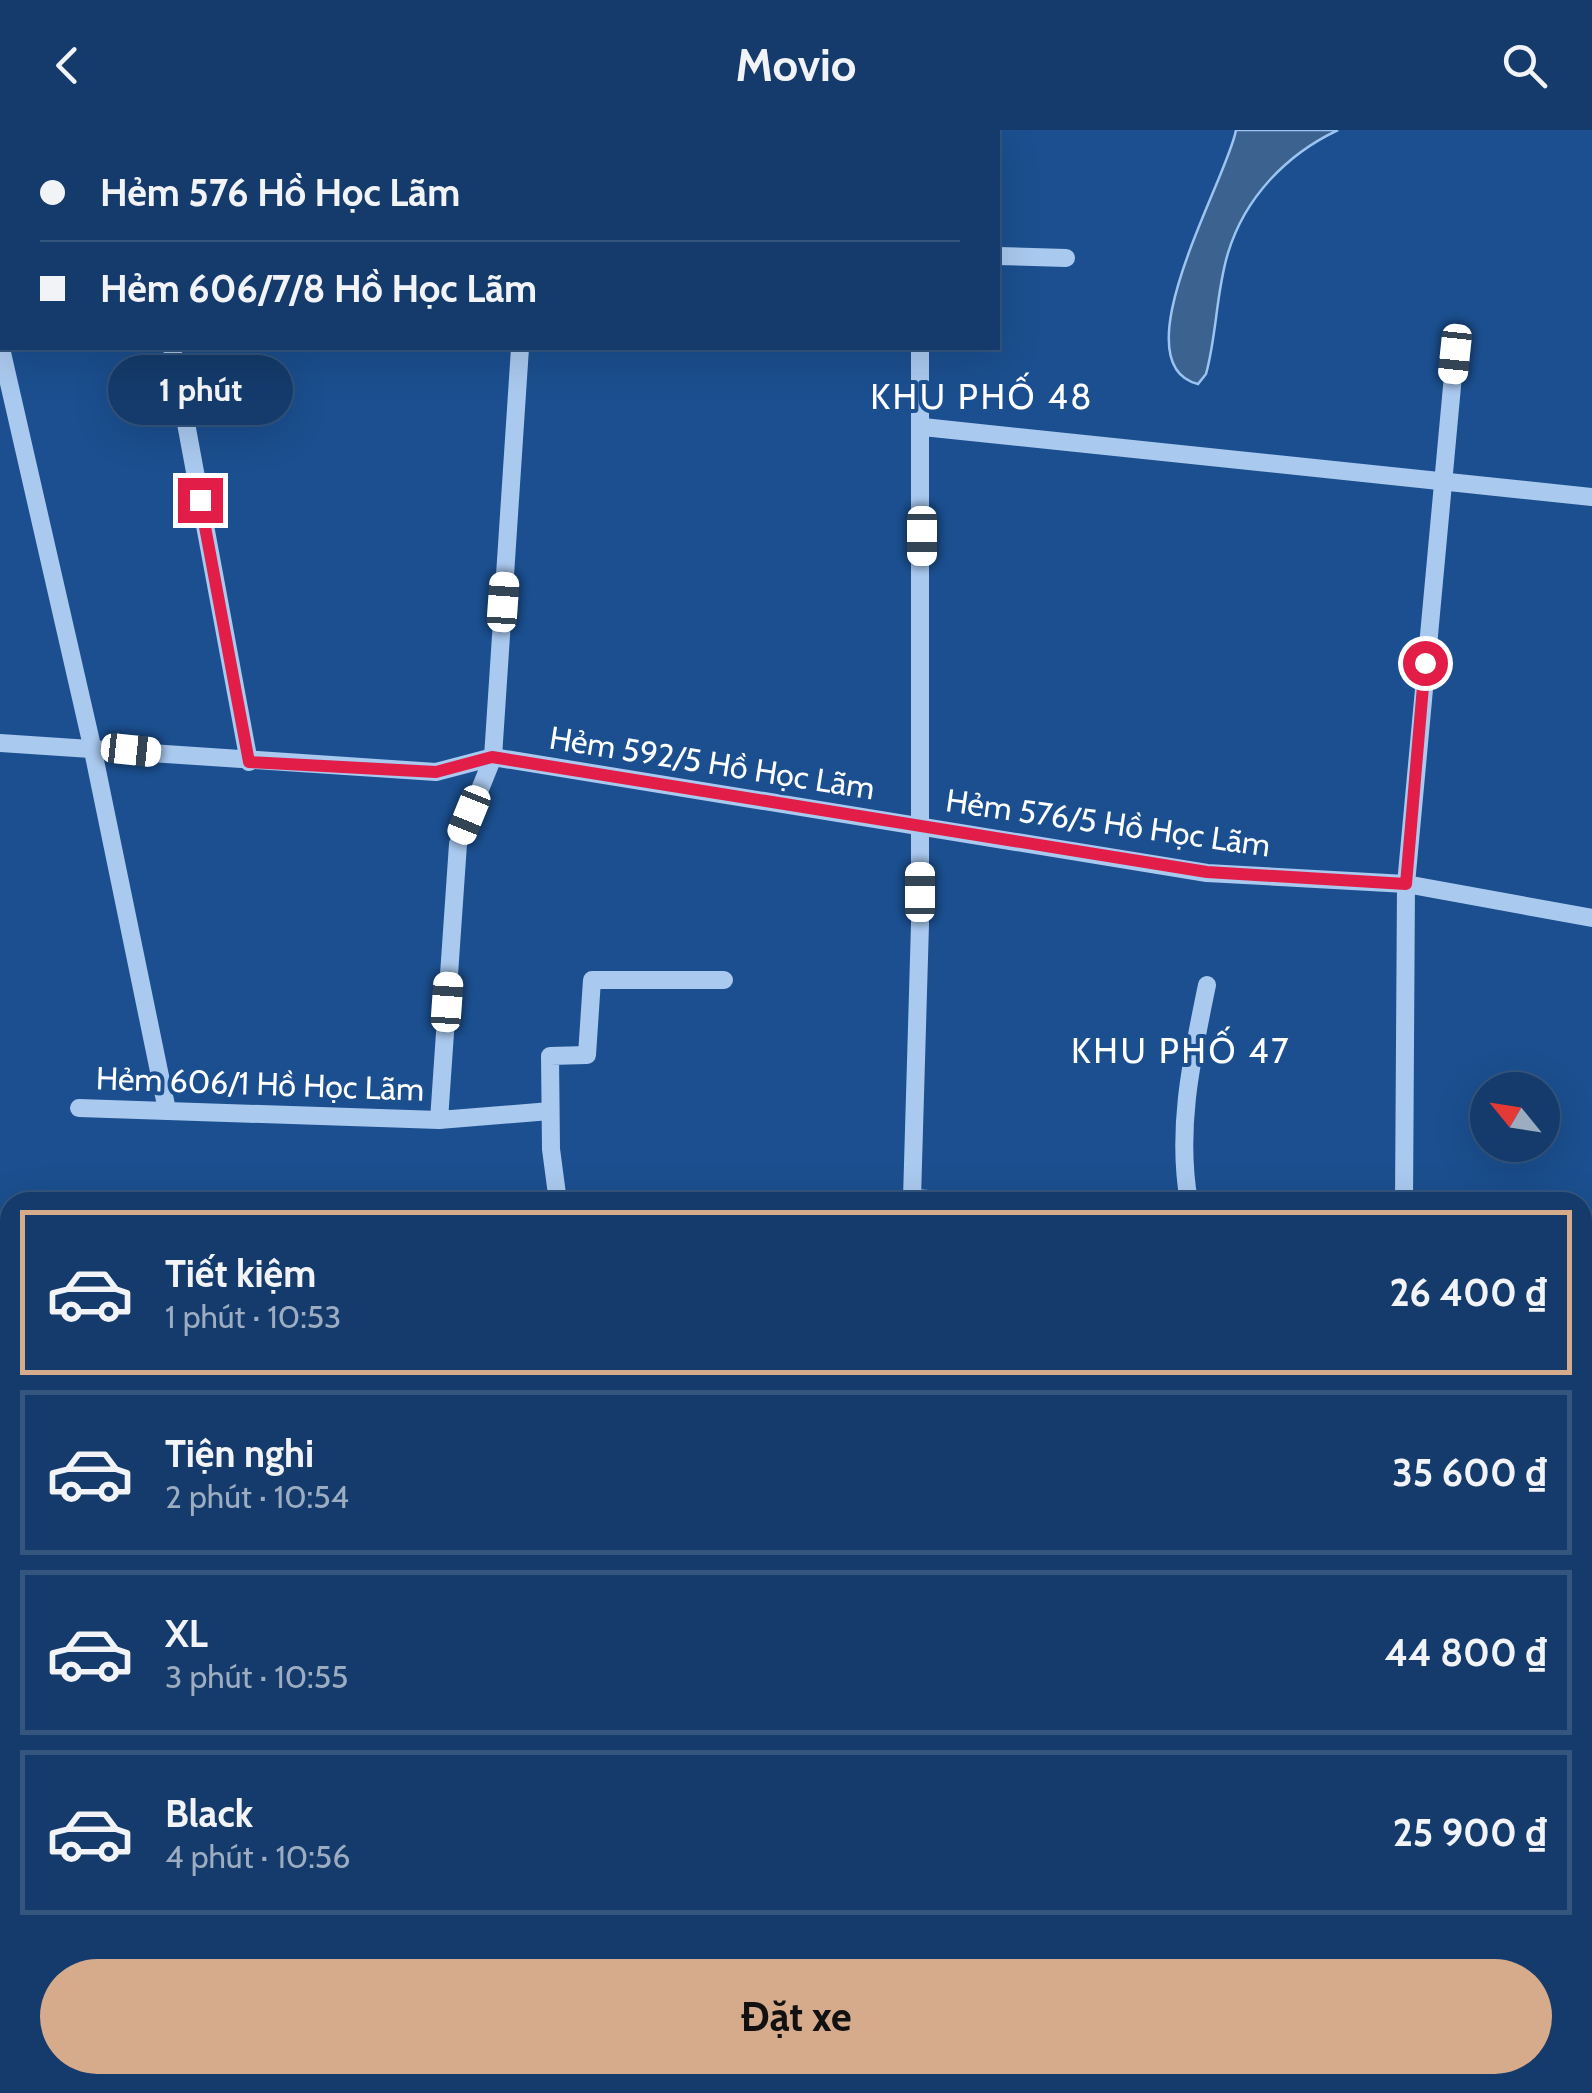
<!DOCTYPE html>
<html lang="vi">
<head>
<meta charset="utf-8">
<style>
	body { margin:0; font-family:Cabin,sans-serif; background:#214673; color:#f1f3f6; height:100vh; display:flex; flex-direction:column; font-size:38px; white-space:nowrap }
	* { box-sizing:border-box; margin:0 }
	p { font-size:32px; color:#9dadc1 }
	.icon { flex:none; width:55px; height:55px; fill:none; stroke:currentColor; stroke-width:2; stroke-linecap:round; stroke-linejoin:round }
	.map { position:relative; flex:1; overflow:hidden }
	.side { position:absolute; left:0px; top:1062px; width:1592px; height:902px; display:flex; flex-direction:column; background:#143b6b; border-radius:30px 30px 0 0; box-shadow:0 10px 40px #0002,0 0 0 2px #33557e }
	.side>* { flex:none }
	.hud { position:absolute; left:0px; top:0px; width:1000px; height:220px; box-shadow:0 10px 40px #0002,0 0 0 2px #33557e; display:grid; align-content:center; height:220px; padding:0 40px; background:#143b6b }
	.needle { width:65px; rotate:300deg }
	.controls { position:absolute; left:1470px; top:942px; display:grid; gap:20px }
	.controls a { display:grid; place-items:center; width:90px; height:90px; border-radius:50%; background:#143b6b; box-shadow:0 10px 40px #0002,0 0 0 2px #33557e; font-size:50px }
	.end { position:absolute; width:45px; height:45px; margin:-22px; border:12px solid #e11d48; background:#fff; box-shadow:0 0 0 5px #fff }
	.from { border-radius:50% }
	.bubble { position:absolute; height:70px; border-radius:35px; background:#143b6b; box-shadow:0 10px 40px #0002,0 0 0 2px #33557e; font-size:32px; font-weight:700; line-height:70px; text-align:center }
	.car { position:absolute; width:30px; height:60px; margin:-30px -15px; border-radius:12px; box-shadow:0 0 8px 2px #0007; background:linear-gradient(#fff 24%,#345 0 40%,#fff 0 76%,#345 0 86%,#fff 0) }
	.hud b { display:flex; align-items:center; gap:35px; height:95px; font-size:38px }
	.hud b+b { border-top:2px solid #33557e }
	.hud i { width:25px; height:25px; background:#f1f3f6 }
	ul { padding:18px 0 0; list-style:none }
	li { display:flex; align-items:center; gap:30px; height:165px; margin:0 20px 15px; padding:0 20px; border:5px solid #33557e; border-radius:0px }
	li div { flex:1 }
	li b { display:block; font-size:38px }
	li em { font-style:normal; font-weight:700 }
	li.current { border-color:#d6ab8b }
	li>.icon { width:90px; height:90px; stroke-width:1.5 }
	.primary-button { display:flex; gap:20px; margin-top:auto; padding:20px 40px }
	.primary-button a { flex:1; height:115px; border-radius:60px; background:#d6ab8b; color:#111; font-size:40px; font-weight:700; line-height:115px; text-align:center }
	header { display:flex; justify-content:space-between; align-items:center; height:130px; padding:0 40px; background:#143b6b; font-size:45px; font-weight:700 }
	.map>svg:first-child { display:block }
</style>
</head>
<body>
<header><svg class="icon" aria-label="back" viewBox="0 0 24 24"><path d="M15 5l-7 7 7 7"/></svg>Movio<svg class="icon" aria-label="search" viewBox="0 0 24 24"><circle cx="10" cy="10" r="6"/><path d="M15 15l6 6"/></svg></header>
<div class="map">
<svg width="1592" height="1963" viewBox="0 0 1592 1963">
	<rect width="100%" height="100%" fill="#1b4f8f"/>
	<g fill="#2e69ad">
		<path d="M 1592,1293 L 1592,1496 L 1583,1496 L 1582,1294 Z"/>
		<path d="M 0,1306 L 10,1306 L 10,1955 L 877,1955 L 871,1963 L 0,1963 Z"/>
	</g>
	<path fill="#3c6290" stroke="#9cc4f0" stroke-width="2.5" d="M 1236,0 L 1338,0 C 1287,24 1245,67 1228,123 C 1216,162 1217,204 1206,244 L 1198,254 C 1117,234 1229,45 1236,0 Z"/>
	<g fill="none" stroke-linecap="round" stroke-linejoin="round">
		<g stroke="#9cc4f0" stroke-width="10">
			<path d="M 1582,1489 L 1592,1488"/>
			<path d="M 0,1534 L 10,1534"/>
			<path d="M 0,1683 L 10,1692"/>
			<path d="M 317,1955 L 326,1963"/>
		</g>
	</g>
	<g fill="#4478b7" stroke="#cfe3fa" stroke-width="2.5">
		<rect x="1255" y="1068" width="41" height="4"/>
		<path d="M 1582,1661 L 1592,1669 L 1592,1963 L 1144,1963 L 1143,1955 L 1582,1955 Z"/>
	</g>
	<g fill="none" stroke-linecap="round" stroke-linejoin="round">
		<g stroke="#a9c9ee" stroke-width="18">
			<path d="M 998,126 L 1066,128"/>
			<path d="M 0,177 L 2,177"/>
			<path d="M 0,214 L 92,616 L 167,980"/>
			<path d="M 172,218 L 249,632"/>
			<path d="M 520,218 L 493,627 L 458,714 L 439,990 L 550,981"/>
			<path d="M 920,218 L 920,794 L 912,1068 L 982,1072"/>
			<path d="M 923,297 L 1592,367"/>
			<path d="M 0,613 L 436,642 L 493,627 L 1207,743 L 1406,754 L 1592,788"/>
			<path d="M 79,978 L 439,990"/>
			<path d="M 558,1072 L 551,1019 L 550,926 L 587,925 L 592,850 L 724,850"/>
			<path d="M 1189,1072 C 1176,998 1192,928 1207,855"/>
			<path d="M 1404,1072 L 1406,754 L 1455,224"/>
			<path d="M 1582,1527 L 1592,1534"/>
			<path d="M 1582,1617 L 1592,1625"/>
			<path d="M 1048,1963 L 1054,1955"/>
		</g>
		<g stroke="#f0f6ff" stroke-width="25">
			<path d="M 1582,1226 L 1592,1226"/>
			<path d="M 0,1264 L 10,1264"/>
		</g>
	</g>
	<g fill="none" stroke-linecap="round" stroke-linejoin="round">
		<path stroke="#e11d48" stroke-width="12" d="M 200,370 L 249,632 L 436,642 L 492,627 L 1207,742 L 1406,754 L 1425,533"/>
	</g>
	<g text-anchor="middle" stroke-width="8" stroke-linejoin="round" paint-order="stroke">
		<g font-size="32" fill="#fff" stroke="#1b4f8f">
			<text transform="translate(712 633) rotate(9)" y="11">Hẻm 592/5 Hồ Học Lãm</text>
			<text transform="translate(1108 693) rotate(8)" y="11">Hẻm 576/5 Hồ Học Lãm</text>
			<text transform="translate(260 954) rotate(2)" y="11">Hẻm 606/1 Hồ Học Lãm</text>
		</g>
		<g font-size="35" letter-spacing="2.5" fill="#fff" stroke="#1b4f8f">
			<text x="982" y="279">KHU PHỐ 48</text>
			<text x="1181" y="933">KHU PHỐ 47</text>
		</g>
	</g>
</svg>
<div class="controls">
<a><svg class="needle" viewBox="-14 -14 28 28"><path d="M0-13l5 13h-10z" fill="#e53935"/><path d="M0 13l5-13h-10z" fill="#9dadc1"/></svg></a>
</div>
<i class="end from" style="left:1425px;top:533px"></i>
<i class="end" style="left:200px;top:370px"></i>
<div class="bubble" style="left:108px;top:225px;width:185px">1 phút</div>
<i class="car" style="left:1455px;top:224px;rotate:186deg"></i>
<i class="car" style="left:922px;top:406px;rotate:180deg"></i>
<i class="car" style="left:503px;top:472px;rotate:4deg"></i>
<i class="car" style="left:131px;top:620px;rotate:96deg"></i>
<i class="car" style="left:469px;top:685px;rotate:202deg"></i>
<i class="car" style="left:920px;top:762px;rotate:0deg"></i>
<i class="car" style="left:447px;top:872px;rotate:4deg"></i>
<div class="hud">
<b><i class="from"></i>Hẻm 576 Hồ Học Lãm</b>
<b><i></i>Hẻm 606/7/8 Hồ Học Lãm</b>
</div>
<section class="side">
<ul>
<li class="current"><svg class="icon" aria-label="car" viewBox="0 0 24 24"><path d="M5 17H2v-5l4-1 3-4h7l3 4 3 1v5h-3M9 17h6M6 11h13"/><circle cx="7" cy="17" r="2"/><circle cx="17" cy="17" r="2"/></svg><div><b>Tiết kiệm</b><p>1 phút · 10:53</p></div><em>26 400 ₫</em></li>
<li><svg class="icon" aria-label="car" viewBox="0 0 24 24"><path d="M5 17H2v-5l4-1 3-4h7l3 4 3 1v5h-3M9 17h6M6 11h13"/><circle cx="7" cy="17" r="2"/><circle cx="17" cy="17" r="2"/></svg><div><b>Tiện nghi</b><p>2 phút · 10:54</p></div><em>35 600 ₫</em></li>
<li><svg class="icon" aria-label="car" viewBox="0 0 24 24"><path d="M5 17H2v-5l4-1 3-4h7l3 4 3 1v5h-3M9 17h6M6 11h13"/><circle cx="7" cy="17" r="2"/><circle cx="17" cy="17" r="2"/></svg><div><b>XL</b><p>3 phút · 10:55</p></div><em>44 800 ₫</em></li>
<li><svg class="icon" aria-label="car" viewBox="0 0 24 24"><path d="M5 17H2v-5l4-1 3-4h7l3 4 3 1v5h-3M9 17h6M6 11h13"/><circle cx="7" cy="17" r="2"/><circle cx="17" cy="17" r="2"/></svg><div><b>Black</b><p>4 phút · 10:56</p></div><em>25 900 ₫</em></li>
</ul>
<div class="primary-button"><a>Đặt xe</a></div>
</section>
</div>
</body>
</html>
